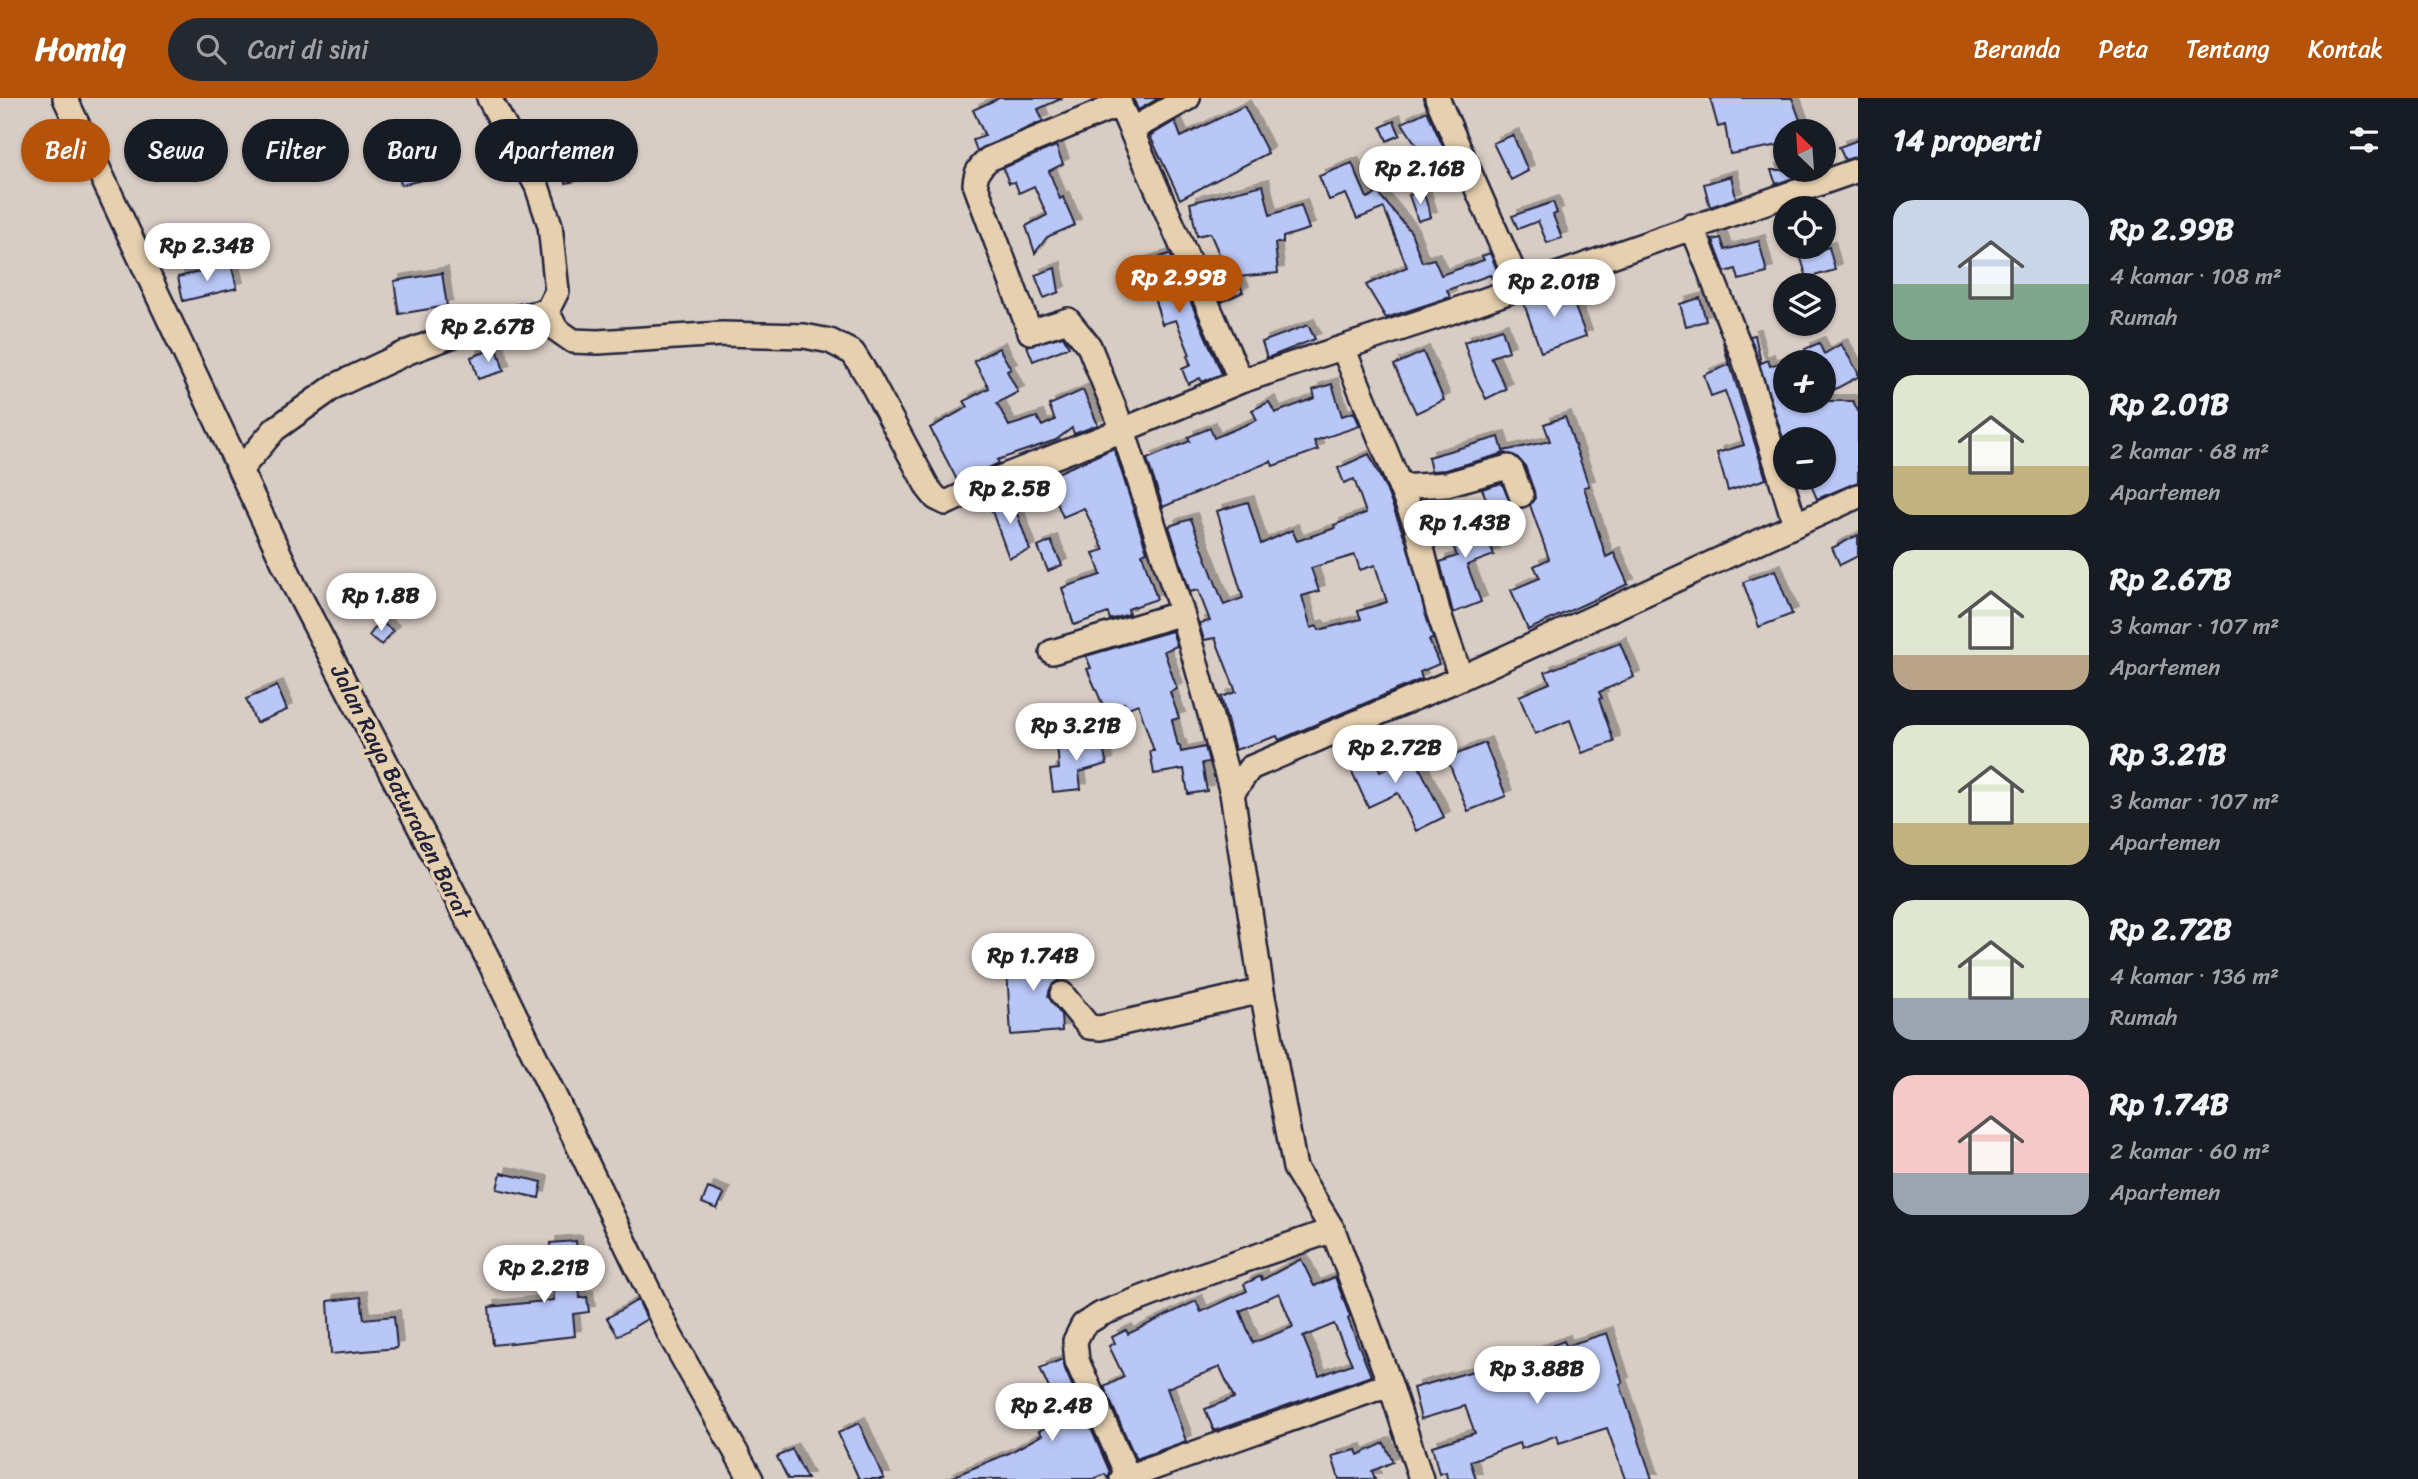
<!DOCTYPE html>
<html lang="id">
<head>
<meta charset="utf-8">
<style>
	body { margin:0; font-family:Sriracha,sans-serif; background:#242831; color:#f1f3f6; height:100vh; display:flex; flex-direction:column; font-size:26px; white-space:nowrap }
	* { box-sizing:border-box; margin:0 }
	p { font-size:23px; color:#9ea1a6 }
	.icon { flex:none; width:38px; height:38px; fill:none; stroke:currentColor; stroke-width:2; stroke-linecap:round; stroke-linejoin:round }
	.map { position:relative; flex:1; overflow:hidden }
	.side { display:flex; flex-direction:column; background:#171b24; width:560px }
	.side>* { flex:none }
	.guide { position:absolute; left:21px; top:21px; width:665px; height:63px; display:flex; gap:14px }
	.needle { width:46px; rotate:335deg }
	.buttons { position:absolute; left:1773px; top:21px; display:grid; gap:14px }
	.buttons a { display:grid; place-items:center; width:63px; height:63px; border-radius:50%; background:#171b24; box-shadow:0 2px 5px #0004; font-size:35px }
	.price { position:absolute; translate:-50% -60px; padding:0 16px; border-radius:24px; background:#fff; color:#222; font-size:23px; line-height:46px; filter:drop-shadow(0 2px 4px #0008) }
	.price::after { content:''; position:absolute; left:50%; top:42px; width:21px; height:16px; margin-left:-10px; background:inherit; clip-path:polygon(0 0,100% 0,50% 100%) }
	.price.on { background:#b45309; color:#fff }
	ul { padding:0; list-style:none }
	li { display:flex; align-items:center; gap:21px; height:175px; padding:0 35px }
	li span { display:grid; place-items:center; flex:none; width:196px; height:140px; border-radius:21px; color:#555 }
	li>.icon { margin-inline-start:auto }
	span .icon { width:84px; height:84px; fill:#fffc; stroke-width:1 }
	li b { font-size:30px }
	h2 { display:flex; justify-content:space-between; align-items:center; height:84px; padding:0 35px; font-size:30px }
	.chip { padding:0 24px; border-radius:32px; background:#171b24; box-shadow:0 2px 5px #0004; font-size:24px; line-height:63px }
	.chip.on { background:#b45309; color:#fff }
	header { display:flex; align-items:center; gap:42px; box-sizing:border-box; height:98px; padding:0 35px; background:#b45309; color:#fff }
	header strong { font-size:33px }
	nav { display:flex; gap:38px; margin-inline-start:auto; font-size:24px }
	.search { width:490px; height:63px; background:#242831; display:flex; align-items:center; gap:18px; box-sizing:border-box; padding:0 24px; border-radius:38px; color:#9ea1a6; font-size:26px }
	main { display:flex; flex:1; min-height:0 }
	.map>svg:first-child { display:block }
	.building { fill:#b9c7f7; stroke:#22223b; stroke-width:2; fill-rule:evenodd; filter:url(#shadow) }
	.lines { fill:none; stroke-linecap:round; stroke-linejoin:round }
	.minor-casing { stroke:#22223b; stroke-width:28 }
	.minor { stroke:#e6d0af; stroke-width:23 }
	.labels { text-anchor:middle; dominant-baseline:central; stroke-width:7; stroke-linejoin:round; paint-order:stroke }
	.street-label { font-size:23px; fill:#22223b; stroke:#e6d0af }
</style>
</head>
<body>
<header>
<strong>Homiq</strong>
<div class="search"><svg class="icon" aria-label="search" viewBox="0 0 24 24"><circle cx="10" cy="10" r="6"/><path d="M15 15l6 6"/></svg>Cari di sini</div>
<nav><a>Beranda</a><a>Peta</a><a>Tentang</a><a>Kontak</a></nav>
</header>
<main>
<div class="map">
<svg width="1858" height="1381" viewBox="0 0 1858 1381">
	<defs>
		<filter id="shadow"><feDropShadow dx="6" dy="-6" stdDeviation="0" flood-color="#0004"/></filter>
	</defs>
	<rect width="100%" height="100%" fill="#d8cdc5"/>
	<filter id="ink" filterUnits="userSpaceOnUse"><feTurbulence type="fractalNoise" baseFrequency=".0143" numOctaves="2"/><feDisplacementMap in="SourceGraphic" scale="14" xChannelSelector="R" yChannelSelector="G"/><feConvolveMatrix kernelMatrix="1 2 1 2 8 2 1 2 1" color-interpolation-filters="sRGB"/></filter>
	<g filter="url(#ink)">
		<path class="building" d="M999,0H1063L1038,11L1043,23L977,53L973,42L985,38L973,12Z
			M1133,0H1159L1138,12Z
			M1710,0H1792L1804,33H1785V46L1730,56L1725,27L1718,29Z
			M1244,8L1268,55L1180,101L1150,38L1175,23L1181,39Z
			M1427,13L1450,64L1432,71L1402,25Z
			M1394,23L1400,37L1387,43L1381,29Z
			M424,34L435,79L401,87L390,42Z
			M1513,37L1528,73L1511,82L1493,45Z
			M1858,42V58L1845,62L1839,49Z
			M1056,48L1063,66L1049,73L1060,101L1063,99L1075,127L1047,139L1035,155L1026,128L1047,117L1034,88L1019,95L1015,84L1009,85L1003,70Z
			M588,53L594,79L566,85L560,60Z
			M1352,65L1367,100L1378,95L1411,134L1422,164L1434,161L1441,177L1484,162L1482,158L1490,155L1501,181L1494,184L1490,177L1447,192L1450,199L1386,220L1366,187L1407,169L1384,110L1357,121L1346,96L1329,102L1319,78Z
			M1771,72H1816L1776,86Z
			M1731,78L1736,100L1710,109L1704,86Z
			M1263,87L1270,117L1301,107L1309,131L1283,139V145H1275L1278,175L1236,179L1243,194L1222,204L1205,165L1220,158L1210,135L1197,138L1190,105Z
			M1423,93L1431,119L1418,123L1409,97Z
			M1553,104L1557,115L1553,117L1562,140L1547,145L1538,123L1518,131L1512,118Z
			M1721,140L1725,152L1759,143L1767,175L1739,182L1736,171L1725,174L1713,142Z
			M1829,149L1835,172L1807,180L1800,157Z
			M1170,156L1222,276L1202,284L1200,280L1188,286L1182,271L1191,267L1187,258L1190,257L1176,222L1162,226L1153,196L1146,198L1136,166Z
			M231,166L237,190L183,203L178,179Z
			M1055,170L1059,194L1044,200L1035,177Z
			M442,175L447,208L399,216L394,183Z
			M1567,188L1586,238L1541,254L1523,203Z
			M1700,200L1706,223L1686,228L1680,206Z
			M1308,227L1315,241L1267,260L1262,244Z
			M1502,231L1509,253L1491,259L1506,291L1486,301L1475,278L1464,244Z
			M1755,237L1761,265L1768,262L1770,268L1785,263V303H1853L1858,313V384L1817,401L1808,380H1824V341H1785V346L1750,238Z
			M1063,238L1069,249L1033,263L1027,248Z
			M1723,244L1766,381L1728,393L1717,355L1744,347L1725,293L1711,298L1704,277L1729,267Z
			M1819,245L1824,256L1841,246L1858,274V279L1824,297V264H1810L1805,251Z
			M497,250L504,273L478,281L471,259Z
			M999,250L1011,271L1007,273L1018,294L997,305L1009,328L1037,319L1042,328L1055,322L1049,307L1083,292L1098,327L1074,336L1072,330L1056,342L997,362L999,365L958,384L930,330L968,309L964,303L989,290L974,263Z
			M1423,254L1444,302L1416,315L1394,267Z
			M1332,286L1342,318L1354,314L1360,328L1314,343L1318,352L1273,368L1271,363L1163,409L1147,361L1190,343L1188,339L1210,330L1214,340L1257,322L1252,312L1269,304L1275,315L1315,300L1313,292Z
			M1565,319L1589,388L1584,389L1606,459L1614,455L1628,486L1528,532L1511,492L1540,480L1534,468L1549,461L1530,407L1535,400L1534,393L1525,368L1517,359L1505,355L1445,372L1431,373L1428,359L1499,339L1503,353L1550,343L1544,326Z
			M1114,350L1147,454L1142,456L1157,501L1128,511L1129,516L1110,522L1108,515L1074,527L1062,490L1101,477L1093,455L1104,452L1084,410L1063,419L1046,380Z
			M1369,356L1386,391L1406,443L1433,541L1429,542L1439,566L1420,574L1422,581L1279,642L1277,638L1235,652L1221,599L1236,594L1215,540L1204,542L1199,525L1210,523L1198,492L1190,494L1169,428L1191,421L1224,507L1243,500L1217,413L1248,404L1261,446L1292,432L1297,443L1335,430L1334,427L1366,415L1354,381L1344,385L1338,370ZM1355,457L1360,472L1375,467L1387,504L1358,513L1361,521L1319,532L1317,528L1311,530L1302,498L1319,493L1311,470Z
			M1502,385L1511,407L1492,415L1482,391Z
			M1010,396L1030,452L1009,460L989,405Z
			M1477,413L1494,457L1467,467L1481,504L1453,515L1440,464L1457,458L1445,426Z
			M1858,437V458L1840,467L1832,450Z
			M1051,443L1062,467L1048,473L1038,449Z
			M1775,472L1792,516L1759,529L1743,484Z
			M380,523L393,533L382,547L369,538Z
			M1172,533L1177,548L1164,553L1177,591L1170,594L1179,620L1172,622L1178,648H1180L1181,654L1205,649L1209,664L1202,665L1207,693L1188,696L1184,671L1154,676L1150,653H1154L1138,606L1126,611L1124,605L1105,612L1087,571L1091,570L1086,558Z
			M1620,545L1634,579L1599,594L1602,600L1599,601L1614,644L1582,655L1570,622L1535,636L1519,598L1550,585L1545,574Z
			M277,588L287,612L256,625L246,601Z
			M1100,639L1107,666L1079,674L1081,691L1053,694L1050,672L1059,671L1057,644L1071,643V646Z
			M1368,644L1380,674L1414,658L1444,719L1416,733L1398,695L1368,709L1343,654Z
			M1485,645L1506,698L1468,713L1447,660Z
			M1057,853L1059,882L1053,886L1048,898L1061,917L1062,933L1011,937L1006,857Z
			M501,1075L542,1084L539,1100L497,1091Z
			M708,1090L724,1096L717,1111L702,1105Z
			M576,1143L580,1200L587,1199L589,1214L573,1216L575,1238L493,1247L489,1209L554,1202L550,1145Z
			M1301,1161L1314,1188L1335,1179L1350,1219L1348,1221L1371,1278L1214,1333L1205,1311L1234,1300L1220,1269L1167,1290L1186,1343L1136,1361L1104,1289L1124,1279L1109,1248L1115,1245L1112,1239L1126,1232L1128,1236L1196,1203L1201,1214L1247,1193L1244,1186L1261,1178L1262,1182ZM1279,1195L1293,1229L1253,1245L1240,1213ZM1334,1226L1352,1266L1319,1278L1303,1239Z
			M361,1199L364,1221L394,1218L397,1250L331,1256L328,1203Z
			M638,1202L647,1221L618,1238L607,1220Z
			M1607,1235L1623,1285L1620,1286L1652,1381H1625L1607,1330L1559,1345L1557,1337L1521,1351L1519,1345L1470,1363L1476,1381H1447L1446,1374L1439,1376L1432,1348L1475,1335L1465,1308L1421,1321L1413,1290L1516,1261L1564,1243L1566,1248Z
			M1063,1261L1064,1269L1110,1374L1108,1381L1105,1376L1094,1381H947L1009,1355L1042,1337L1039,1333L1062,1320L1040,1270Z
			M859,1325L884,1381H859L838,1335Z
			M1384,1345L1393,1364L1372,1373L1375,1381H1339L1332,1358L1356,1352L1358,1357Z
			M792,1351L807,1381H788L777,1359Z"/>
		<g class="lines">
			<defs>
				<path id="minor" d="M65,0L295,489L488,861L671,1239L751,1381
					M489,0L537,88L550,127L557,193L547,213
					M1117,0L1241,283
					M1437,0L1520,189
					M1131,32L1188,0
					M1692,128L1744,260L1795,426
					M547,213L556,231L573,243L598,244L722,236L804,238L830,243L853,255L870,282L928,390L936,400L946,405L1002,379L1123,332L1089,248L1068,222L1030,234L975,86C976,73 980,69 989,61L1120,6
					M1343,250L1416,427L1438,513L1461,580
					M240,372L275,331L335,288L408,254L481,227L547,213
					M1400,389L1447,386L1508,369L1512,373L1521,397
					M1052,554L1182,515
					M1232,695L1182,515L1123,332L1241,283L1439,218L1858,72
					M1062,896L1089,929L1100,930L1262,893
					M1122,1381L1390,1286
					M1129,1381L1077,1263L1075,1243L1083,1227L1101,1216L1196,1179L1333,1132
					M1421,1381L1390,1286L1333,1132L1295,1070L1262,893L1232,695L1250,670L1461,580L1858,398"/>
			</defs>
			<use href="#minor" class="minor-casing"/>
			<use href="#minor" class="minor"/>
		</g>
	</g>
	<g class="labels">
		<g class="street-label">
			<text transform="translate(401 694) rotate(63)">Jalan Raya Baturaden Barat</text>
		</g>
	</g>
</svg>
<div class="buttons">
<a><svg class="needle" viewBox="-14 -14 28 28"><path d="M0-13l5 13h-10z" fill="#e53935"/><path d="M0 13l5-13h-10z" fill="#9ea1a6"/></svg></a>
<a><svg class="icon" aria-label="locate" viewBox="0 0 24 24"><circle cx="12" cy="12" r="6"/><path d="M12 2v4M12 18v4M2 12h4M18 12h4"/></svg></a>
<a><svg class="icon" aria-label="layers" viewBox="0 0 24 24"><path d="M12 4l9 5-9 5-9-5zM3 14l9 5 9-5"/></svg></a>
<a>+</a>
<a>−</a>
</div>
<b class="price" style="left:1420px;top:108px">Rp 2.16B</b>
<b class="price" style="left:207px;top:185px">Rp 2.34B</b>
<b class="price on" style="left:1179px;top:217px">Rp 2.99B</b>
<b class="price" style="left:1554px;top:221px">Rp 2.01B</b>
<b class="price" style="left:488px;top:266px">Rp 2.67B</b>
<b class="price" style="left:1010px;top:428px">Rp 2.5B</b>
<b class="price" style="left:1465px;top:462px">Rp 1.43B</b>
<b class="price" style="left:381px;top:535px">Rp 1.8B</b>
<b class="price" style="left:1076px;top:665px">Rp 3.21B</b>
<b class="price" style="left:1395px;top:687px">Rp 2.72B</b>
<b class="price" style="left:1033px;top:895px">Rp 1.74B</b>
<b class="price" style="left:544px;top:1207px">Rp 2.21B</b>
<b class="price" style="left:1537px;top:1308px">Rp 3.88B</b>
<b class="price" style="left:1052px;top:1345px">Rp 2.4B</b>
<div class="guide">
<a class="chip on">Beli</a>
<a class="chip">Sewa</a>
<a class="chip">Filter</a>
<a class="chip">Baru</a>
<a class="chip">Apartemen</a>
</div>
</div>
<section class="side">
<h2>14 properti<svg class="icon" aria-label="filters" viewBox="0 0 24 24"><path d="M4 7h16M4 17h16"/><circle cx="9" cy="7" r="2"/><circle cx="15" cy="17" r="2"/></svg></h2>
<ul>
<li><span style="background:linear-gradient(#c9d6e8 60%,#7fa58c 0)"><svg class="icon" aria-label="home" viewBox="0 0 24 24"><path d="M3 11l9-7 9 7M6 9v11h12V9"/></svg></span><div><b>Rp 2.99B</b><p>4 kamar · 108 m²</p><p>Rumah</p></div></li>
<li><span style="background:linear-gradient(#dfe7d0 65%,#c2b280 0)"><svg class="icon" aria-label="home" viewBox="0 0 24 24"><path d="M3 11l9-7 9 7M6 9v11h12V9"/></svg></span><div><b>Rp 2.01B</b><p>2 kamar · 68 m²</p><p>Apartemen</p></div></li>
<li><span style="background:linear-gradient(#dfe7d0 75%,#b9a48a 0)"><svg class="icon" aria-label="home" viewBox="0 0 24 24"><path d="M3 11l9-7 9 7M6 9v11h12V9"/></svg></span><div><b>Rp 2.67B</b><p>3 kamar · 107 m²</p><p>Apartemen</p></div></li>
<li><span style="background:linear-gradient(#dfe7d0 70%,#c2b280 0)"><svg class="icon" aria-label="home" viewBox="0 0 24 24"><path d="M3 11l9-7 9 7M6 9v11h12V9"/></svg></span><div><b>Rp 3.21B</b><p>3 kamar · 107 m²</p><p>Apartemen</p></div></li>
<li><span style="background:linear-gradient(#dfe7d0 70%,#9aa5b1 0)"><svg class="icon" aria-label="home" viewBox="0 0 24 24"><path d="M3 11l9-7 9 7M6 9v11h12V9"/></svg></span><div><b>Rp 2.72B</b><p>4 kamar · 136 m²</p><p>Rumah</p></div></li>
<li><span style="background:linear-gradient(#f6c9c9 70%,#9aa5b1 0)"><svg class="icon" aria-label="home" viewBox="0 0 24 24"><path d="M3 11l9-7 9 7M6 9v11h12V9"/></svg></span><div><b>Rp 1.74B</b><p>2 kamar · 60 m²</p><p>Apartemen</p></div></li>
</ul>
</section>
</main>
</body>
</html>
